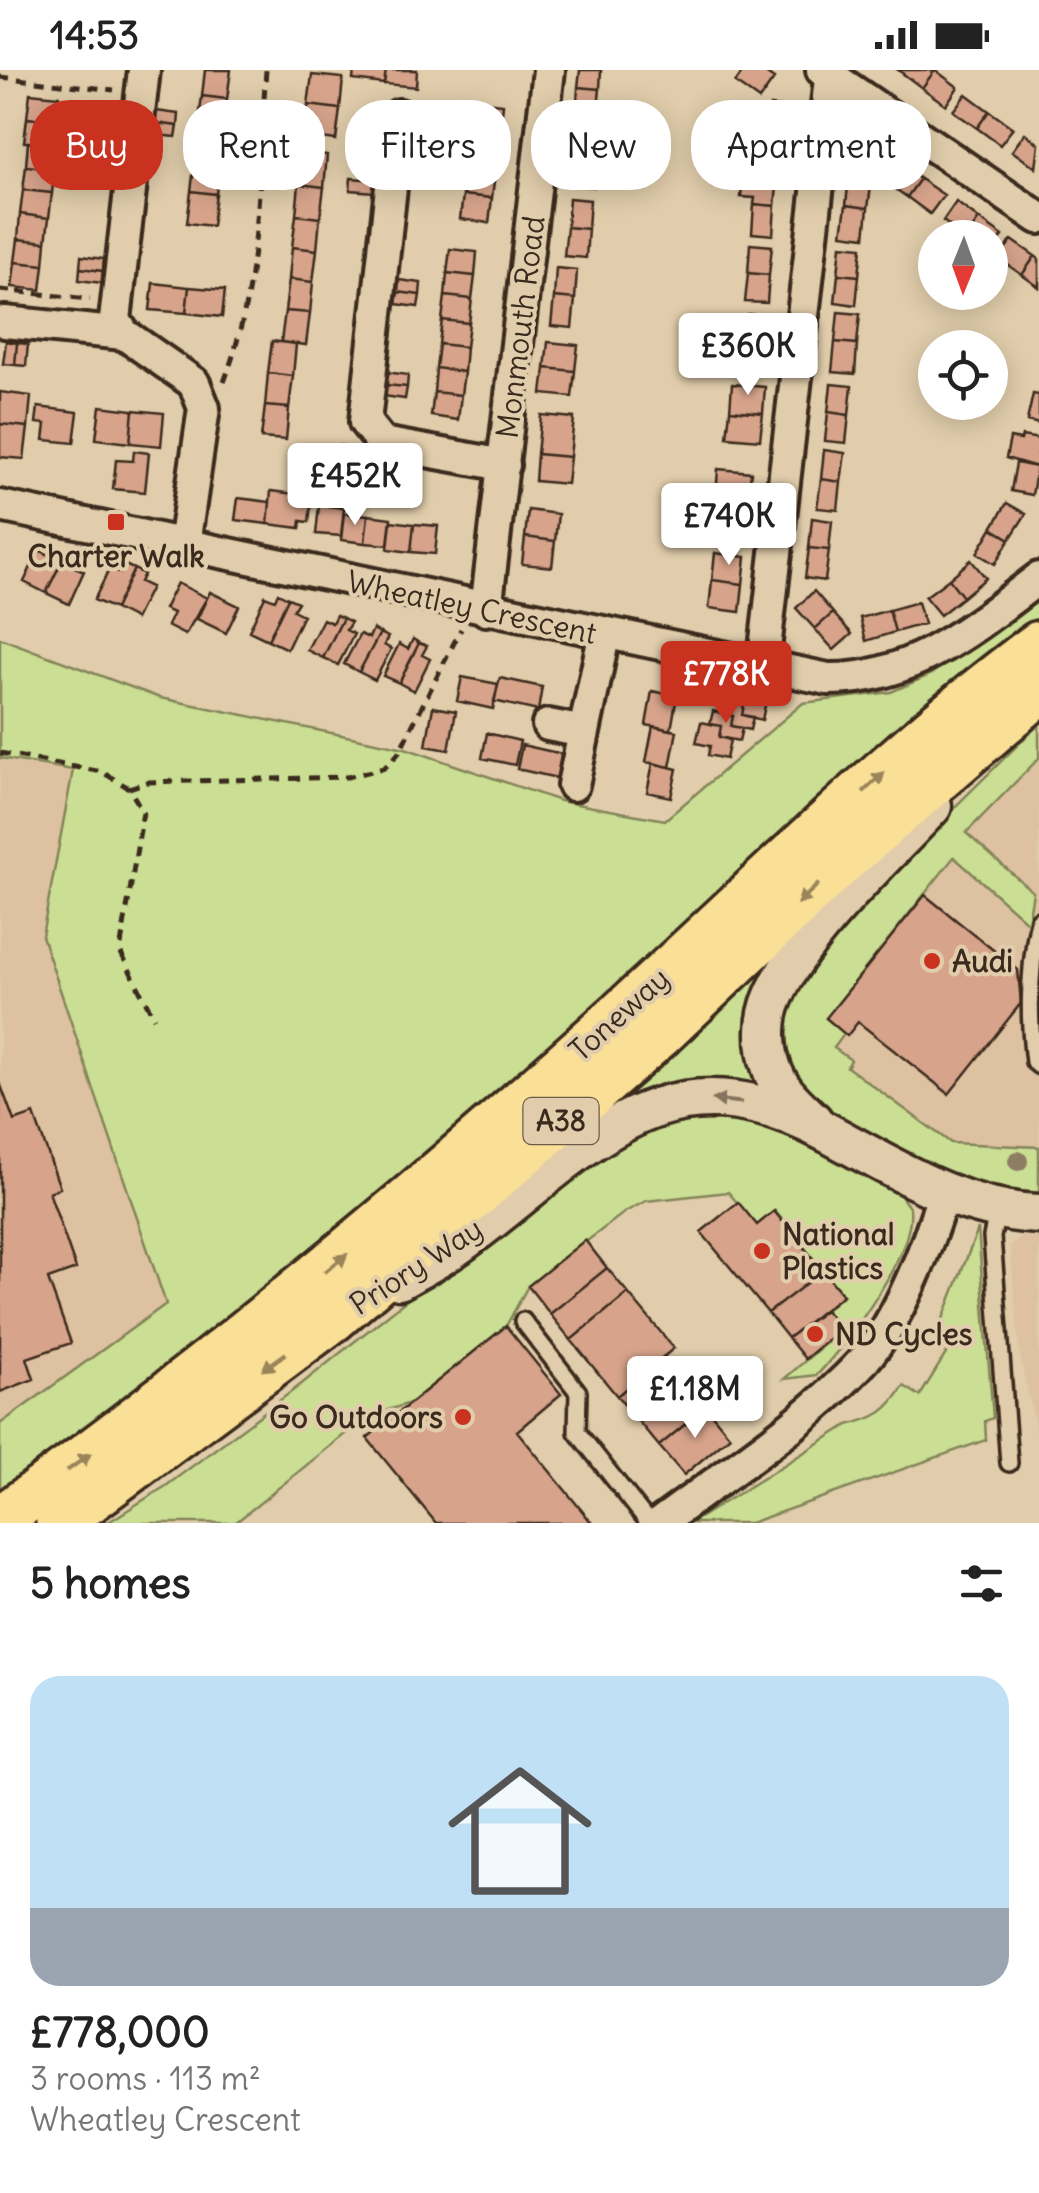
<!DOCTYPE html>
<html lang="en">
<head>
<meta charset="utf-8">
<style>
	body { margin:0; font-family:Delius,sans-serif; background:#f2f2f2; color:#222; height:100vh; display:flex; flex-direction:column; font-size:38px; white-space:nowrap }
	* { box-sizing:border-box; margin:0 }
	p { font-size:32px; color:#767676 }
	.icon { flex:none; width:55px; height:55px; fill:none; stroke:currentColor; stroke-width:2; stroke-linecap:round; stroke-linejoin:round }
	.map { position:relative; height:1453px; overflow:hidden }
	.panel { display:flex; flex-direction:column; background:#fff; flex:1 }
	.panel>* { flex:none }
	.banner { position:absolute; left:30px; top:30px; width:980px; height:90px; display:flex; gap:20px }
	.needle { width:65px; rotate:181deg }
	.buttons { position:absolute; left:918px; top:150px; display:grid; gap:20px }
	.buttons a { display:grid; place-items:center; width:90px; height:90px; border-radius:50%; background:#fff; box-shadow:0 5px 25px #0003; font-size:50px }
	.price { position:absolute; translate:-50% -85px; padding:0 22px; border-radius:10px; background:#fff; color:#222; font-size:32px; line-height:65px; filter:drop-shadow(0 2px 5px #0008) }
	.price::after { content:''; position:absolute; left:50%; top:60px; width:30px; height:22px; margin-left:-15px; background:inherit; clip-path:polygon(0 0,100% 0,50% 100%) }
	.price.on { background:#c8321e; color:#fff }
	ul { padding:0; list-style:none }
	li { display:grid; align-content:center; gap:20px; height:530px; padding:0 30px }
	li+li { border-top:2px solid #e0e0e0 }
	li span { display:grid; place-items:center; height:310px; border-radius:30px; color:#555 }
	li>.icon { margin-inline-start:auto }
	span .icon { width:180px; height:180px; fill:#fffc; stroke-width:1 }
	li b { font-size:42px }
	h2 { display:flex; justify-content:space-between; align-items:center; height:120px; padding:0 30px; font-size:42px }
	.pill { padding:0 35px; border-radius:40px; background:#fff; box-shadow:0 5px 25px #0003; font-size:35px; line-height:90px }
	.pill.on { background:#c8321e; color:#fff }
	.status { display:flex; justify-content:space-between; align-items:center; height:70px; padding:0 50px; background:#fff; direction:ltr }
	.status svg { height:28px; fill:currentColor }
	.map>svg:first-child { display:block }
	.built { fill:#dec1a1 }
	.green { fill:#cbdf94; stroke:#838459; stroke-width:2.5 }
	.building { fill:#d7a48b; stroke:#3b2a1e; stroke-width:2.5 }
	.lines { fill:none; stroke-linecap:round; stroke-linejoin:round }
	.service-casing { stroke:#3b2a1e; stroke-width:22 }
	.minor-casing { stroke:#3b2a1e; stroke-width:38 }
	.tertiary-casing { stroke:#3b2a1e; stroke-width:45 }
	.primary-casing { stroke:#3b2a1e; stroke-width:52 }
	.path { stroke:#3b2a1e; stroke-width:5; stroke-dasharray:10 8; stroke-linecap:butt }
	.service { stroke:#e1cdab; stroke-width:15 }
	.minor { stroke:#e1cdab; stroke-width:30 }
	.tertiary { stroke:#e1cdab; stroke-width:38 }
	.primary { stroke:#fadf96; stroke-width:45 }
	.tree { fill:#8d7d64 }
	.oneway { fill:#9a845a }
	.oneway2 { fill:#86735d }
	.poi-dot { fill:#c8321e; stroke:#e1cdab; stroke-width:4 }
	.labels { text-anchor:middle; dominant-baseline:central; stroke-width:8; stroke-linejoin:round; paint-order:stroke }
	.shield { fill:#e1cdab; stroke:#6d5b48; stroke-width:2.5 }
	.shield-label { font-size:28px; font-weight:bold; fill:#3b2a1e }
	.street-label { font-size:30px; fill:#3b2a1e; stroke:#e1cdab }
	.poi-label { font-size:30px; font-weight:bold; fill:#3b2a1e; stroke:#e1cdab; text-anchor:start }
</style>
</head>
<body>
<div class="status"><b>14:53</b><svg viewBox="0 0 49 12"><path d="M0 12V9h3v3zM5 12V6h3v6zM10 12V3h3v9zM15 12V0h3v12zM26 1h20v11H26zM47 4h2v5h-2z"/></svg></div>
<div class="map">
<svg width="1039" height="1453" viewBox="0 0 1039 1453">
	<rect width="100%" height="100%" fill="#e1cdab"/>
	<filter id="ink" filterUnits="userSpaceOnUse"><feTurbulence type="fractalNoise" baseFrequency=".01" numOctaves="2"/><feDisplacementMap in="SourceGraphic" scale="20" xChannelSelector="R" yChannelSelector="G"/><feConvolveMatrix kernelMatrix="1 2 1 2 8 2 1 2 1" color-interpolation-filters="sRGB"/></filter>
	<g filter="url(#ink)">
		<path class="built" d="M1039,681V1101L940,1088L798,966L993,717Z
			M0,688L73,699L43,866L167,1234L0,1354Z
			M1039,1166V1373L1020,1286L1010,1176L1020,1167Z"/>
		<path class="green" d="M1039,525V550L338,1171L0,1425V1354L166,1234L42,866L73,700L0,688V568L160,628L405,678L560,731L665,750L803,633L891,622L930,605Z
			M1039,654V688L966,763L1033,822L1028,853L954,787L826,948L845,963L834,978L851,990L847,997L951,1073L1039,1077V1127L1016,1126L945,1106L842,1055L792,1012L777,952L793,911L902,789Z
			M799,857L769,1019L592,1051Z
			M695,1041L780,1057L896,1119L910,1139C915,1184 847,1273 817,1305L784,1309L841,1260L825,1240L843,1225L775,1141L757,1155L728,1122L646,1131L625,1142L528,1216L506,1256L410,1333L366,1347L235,1453H107L166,1416L299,1316L584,1088Z
			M978,1159L993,1348L985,1351L986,1370L750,1453H691L848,1355C877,1348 888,1341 904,1316L920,1326L955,1269L939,1259Z"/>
		<path class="building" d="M205,0H231L227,29L202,26Z
			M354,0H386L384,14L353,10Z
			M386,0H417L416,17L384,14Z
			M580,0H601L600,19L578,17Z
			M744,0H761L774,9L759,30L735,13Z
			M898,0H935L922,18Z
			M935,0L958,17L946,35L922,18Z
			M312,5L343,8L340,39L308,35Z
			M578,17L600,19L597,48L576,46Z
			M30,23L59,26L56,51L27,48Z
			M966,24L989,41L977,58L953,41Z
			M202,26L227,29L224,61L198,58Z
			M474,31L503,34L501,54L472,51Z
			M308,35L340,39L336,70L305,66Z
			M770,36L792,38L789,67L768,65Z
			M156,41L179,44L178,56L155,53Z
			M989,41L1013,58L1000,75L977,58Z
			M27,48L56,51L53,75L24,72Z
			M472,51L501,54L498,79L468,76Z
			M155,53L178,56L176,67L154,65Z
			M198,58L224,61L220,93L195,90Z
			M578,58L599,60L597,88L575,87Z
			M1025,63L1039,74L1036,98L1012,81Z
			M768,65L789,67L787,95L765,94Z
			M28,72L57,76L55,99L26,96Z
			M468,76L498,79L495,103L466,100Z
			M414,81L436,84L434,96L412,93Z
			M303,82L327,85L324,117L299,114Z
			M575,87L597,88L594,117L573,115Z
			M195,90L220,93L216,124L191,121Z
			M91,91L114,93L113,105L90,103Z
			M897,92L920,109L907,127L884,111Z
			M412,93L434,96L433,108L411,105Z
			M26,96L55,99L52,123L23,120Z
			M466,100L495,103L492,128L463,125Z
			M90,103L113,105L112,117L88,115Z
			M743,104L778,107L775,136L754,134L755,128L741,127Z
			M849,106L872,109L868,138L846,135Z
			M351,108L375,110L374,122L350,120Z
			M920,109L944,125L930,144L907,127Z
			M299,114L324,117L320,148L296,145Z
			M23,120L52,123L49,148L20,144Z
			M191,121L216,124L212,156L187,153Z
			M463,125L492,128L489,153L460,149Z
			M569,128L590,130L588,159L567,157Z
			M956,132L979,149L966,168L943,151Z
			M754,134L775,136L773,165L752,163Z
			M846,135L868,138L865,167L842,164Z
			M20,144L49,148L46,172L18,169Z
			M296,145L320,148L317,180L292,177Z
			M979,149L1003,166L990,184V168H966Z
			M567,157L588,159L586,188L564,186Z
			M18,169L46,172L44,195L15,192Z
			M1012,170L1035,186L1022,205L998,188Z
			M750,174L772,176L769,205L748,203Z
			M841,175L862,177L859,206L838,204Z
			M292,177L317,180L313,212L289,209Z
			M450,179L477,182L475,206L447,203Z
			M81,186L104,189L103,201L80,198Z
			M1035,186L1039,189V217L1022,205Z
			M15,192L44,195L41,220L12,217Z
			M80,198L103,201L102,213L79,210Z
			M556,198L577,200L575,229L554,227Z
			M447,203L475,206L472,229L445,226Z
			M748,203L769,205L767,233L745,232Z
			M838,204L859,206L856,235L835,232Z
			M289,209L313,212L310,243L285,241Z
			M399,210L421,213L420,225L398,222Z
			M153,213L189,217L186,243L150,240Z
			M189,217L225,220L222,247L186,243Z
			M398,222L420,225L418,237L396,234Z
			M445,226L472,229L469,253L442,250Z
			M554,227L575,229L572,258L551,256Z
			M285,241L310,243L306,275L281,272Z
			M838,242L860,244L857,274L835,272Z
			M749,244L770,246L768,275L747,273Z
			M442,250L469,253L466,277L439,274Z
			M6,271L17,273L15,295L3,294Z
			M272,271L296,274L293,306L268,303Z
			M548,272L578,275L575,301L545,298Z
			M835,272L857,274L855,304L832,302Z
			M17,273L28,274L26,296L15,295Z
			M747,273L768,275L766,304L744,302Z
			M439,274L466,277L464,302L436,298Z
			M436,298L464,302L461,325L434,322Z
			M545,298L575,301L572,327L542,324Z
			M386,302L408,305L407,317L385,315Z
			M268,303L293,306L289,338L265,336Z
			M732,314L765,317L763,343L730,340Z
			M831,314L852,316L849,345L828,342Z
			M385,315L407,317L405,329L383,326Z
			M0,322L31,326L28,357L0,354Z
			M434,322L461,325L458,350L431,346Z
			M1033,324L1039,325V354L1027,351Z
			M100,336L133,340L130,373L96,369Z
			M265,336L289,338L286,370L261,368Z
			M38,337L78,342L74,373L44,370L46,354L36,353Z
			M133,340L164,343L161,376L130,373Z
			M730,340L763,343L760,370L727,367Z
			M828,342L849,345L846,373L825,371Z
			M541,345L574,348L570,387L537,384Z
			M0,354L28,357L24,389L0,387Z
			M1022,366L1039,369L1037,397L1006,388L1010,368L1021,370Z
			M317,374L344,376L343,387L316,385Z
			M824,380L845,383L841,412L821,409Z
			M134,381L149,383L145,422L113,419L116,390L133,391Z
			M537,384L570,387L567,414L535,411Z
			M1016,393L1037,397L1032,425L1011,421Z
			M718,399L751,402L748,429L716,426Z
			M821,409L841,412L838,440L817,438Z
			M271,421L312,426L309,452L301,451L300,458L268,454Z
			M716,426L748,429L746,455L713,452Z
			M238,428L270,432L268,454L235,450Z
			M1007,433L1026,444L1010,469L992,458Z
			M319,435L344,438L341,466L316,464Z
			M528,440L558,444L555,471L525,467Z
			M344,443L368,445L365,473L341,470Z
			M368,445L391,448L388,475L365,473Z
			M812,448L832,451L829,480L809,478Z
			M391,451L414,454L411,482L388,479Z
			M414,454L438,456L435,484L411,482Z
			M992,458L1010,469L995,494L977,483Z
			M525,467L555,471L552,497L522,494Z
			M809,478L829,480L825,511L805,508Z
			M39,480L62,491L46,523L24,512Z
			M715,483L746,487L743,514L712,510Z
			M971,490L986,508L963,527L949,509Z
			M62,491L84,501L69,534L46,523Z
			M125,495L134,499L115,539L94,530L110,498L121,503Z
			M134,499L144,504L140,512L151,517L135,549L115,539Z
			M949,509L963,527L940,545L925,527Z
			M712,510L743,514L740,542L709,538Z
			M177,513L207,528L185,565L167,556L173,543L164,539Z
			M814,521L833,543L815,559L796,538Z
			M210,522L239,536L226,563L197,549Z
			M278,523L288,528L268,570L249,561L265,526L275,530Z
			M288,528L298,532L293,540L303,545L287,579L268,570Z
			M918,532L924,554L895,562L889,540Z
			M889,540L895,562L866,571L860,548Z
			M833,543L852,564L834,580L815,559Z
			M336,545L343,548L323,588L307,580L323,549L332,553Z
			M343,548L351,552L346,560L354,564L338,595L323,588Z
			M373,559L380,563L359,602L344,594L360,564L369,568Z
			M380,563L388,567L384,575L391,579L375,610L359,602Z
			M413,569L419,573L399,613L383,606L399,574L408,579Z
			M419,573L427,576L422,585L430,589L414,621L399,613Z
			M462,607L498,614L493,639L457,631Z
			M500,608L542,617L538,641L494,631Z
			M736,619L767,626L762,650L742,645L744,635L733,633Z
			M652,621L677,626L671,660L646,655Z
			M724,631L744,635L742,645L753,647L750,660L731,656L733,646L722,643Z
			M433,637L456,641L449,680L426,676Z
			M713,641L733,646L731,656L742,658L739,671L719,667L721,656L710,654Z
			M701,652L721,656L719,667L730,670L726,689L708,685L710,676L696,673Z
			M653,656L677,661L670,697L646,692Z
			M487,663L520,671L515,695L482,688Z
			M522,675L562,684L557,708L517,699Z
			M653,693L677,699L671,727L647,722Z
			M925,825L1018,900L1021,933L949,1024L858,952L847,966L826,948Z
			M0,1013L14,1051L34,1044L60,1118L49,1122L76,1199L48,1209L71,1273L27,1288L34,1309L0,1322Z
			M738,1132L757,1155L774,1141L823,1201L768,1243L701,1162Z
			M585,1170L607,1198L550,1244L528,1216Z
			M607,1198L628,1223L571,1270L550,1244Z
			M823,1201L843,1225L788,1268L768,1243Z
			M628,1223L674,1278L617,1326L571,1270Z
			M825,1240L841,1259L805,1289L788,1268Z
			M506,1256L561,1324L517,1361L592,1453H436L367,1368Z
			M664,1286L685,1312L638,1351L617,1326Z
			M685,1312L706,1337L659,1376L638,1351Z
			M706,1337L730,1366L684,1405L659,1376Z"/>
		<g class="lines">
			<defs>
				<path id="service" d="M1039,850C1029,897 1028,944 1034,992L1039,996
					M997,1141L992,1167L1009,1393
					M523,1251L578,1322L577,1362L649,1453"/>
				<path id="minor" d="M822,0L1039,148
					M399,45L365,352L382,373L504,395
					M365,75L395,78
					M5,252L124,264L194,313L204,338L184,475
					M124,264L115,250L144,0
					M0,436L828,609C913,610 974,557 1039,508
					M486,540L549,0
					M763,597L831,0
					M548,655L584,662
					M573,715L604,566
					M660,1453C728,1402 806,1353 864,1290C898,1252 929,1173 943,1124"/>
				<path id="tertiary" d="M813,1051C796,1035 778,1020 771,996C764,975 764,948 773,928C800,864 884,788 932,736
					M399,1210C419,1198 440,1188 458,1175C584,1085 657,971 828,1063C896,1099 960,1141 1039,1144"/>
				<path id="primary" d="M0,1449C217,1293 421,1123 620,944C758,820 890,684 1039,574
					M59,1453L333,1249L661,964L844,790L1039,622"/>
			</defs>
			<use href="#service" class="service-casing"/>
			<use href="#minor" class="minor-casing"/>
			<use href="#tertiary" class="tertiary-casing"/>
			<use href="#primary" class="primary-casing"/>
			<path class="path" d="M0,7L114,20
				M0,220L90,229
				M224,312C262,212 258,106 266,0
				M0,683L102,702L129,718L143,742L120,881L154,948
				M129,718L148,712L347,707L384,698L398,684L461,559"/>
			<use href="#service" class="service"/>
			<use href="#minor" class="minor"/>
			<use href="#tertiary" class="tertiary"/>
			<use href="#primary" class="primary"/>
		</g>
		<circle class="tree" cx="1018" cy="1091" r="10"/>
		<defs><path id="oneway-solid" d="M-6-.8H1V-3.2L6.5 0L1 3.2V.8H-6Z" transform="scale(2.5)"/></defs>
		<g class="oneway">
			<use href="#oneway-solid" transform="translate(874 712) rotate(-43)"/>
			<use href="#oneway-solid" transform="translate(808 824) rotate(136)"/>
			<use href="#oneway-solid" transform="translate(336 1193) rotate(-39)"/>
			<use href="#oneway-solid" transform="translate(274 1292) rotate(144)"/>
			<use href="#oneway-solid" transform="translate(79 1392) rotate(-36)"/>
		</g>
		<use class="oneway2" href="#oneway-solid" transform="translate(727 1031) rotate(-174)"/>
	</g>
	<g class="poi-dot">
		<rect x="106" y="442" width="20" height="20" rx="5"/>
		<circle cx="932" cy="891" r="10"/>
		<circle cx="762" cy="1181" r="10"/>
		<circle cx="815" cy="1264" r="10"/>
		<circle cx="463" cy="1347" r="10"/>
	</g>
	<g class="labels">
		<rect class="shield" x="523.5" y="1028" width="75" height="46" rx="8"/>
		<g class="shield-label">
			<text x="561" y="1051">A38</text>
		</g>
		<g class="street-label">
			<text transform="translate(520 257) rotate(-83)">Monmouth Road</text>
			<text transform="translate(472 537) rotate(12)">Wheatley Crescent</text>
			<text transform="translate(619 944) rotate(-42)">Toneway</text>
			<text transform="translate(416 1196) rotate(-33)">Priory Way</text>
		</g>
		<g class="poi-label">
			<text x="116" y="486" text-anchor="middle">Charter Walk</text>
			<text x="952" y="891">Audi</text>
			<text x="782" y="1164">National<tspan x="782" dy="34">Plastics</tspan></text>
			<text x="835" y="1264">ND Cycles</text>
			<text x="443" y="1347" text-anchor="end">Go Outdoors</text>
		</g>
	</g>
</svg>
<div class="buttons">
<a><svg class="needle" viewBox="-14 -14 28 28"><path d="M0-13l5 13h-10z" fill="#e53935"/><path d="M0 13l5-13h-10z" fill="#767676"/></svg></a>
<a><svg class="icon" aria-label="locate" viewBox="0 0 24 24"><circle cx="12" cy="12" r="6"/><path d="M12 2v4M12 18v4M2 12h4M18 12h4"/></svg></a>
</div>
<b class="price" style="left:748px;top:328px">£360K</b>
<b class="price" style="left:355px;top:458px">£452K</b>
<b class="price" style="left:729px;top:498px">£740K</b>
<b class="price on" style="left:726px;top:656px">£778K</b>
<b class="price" style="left:695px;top:1371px">£1.18M</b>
<div class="banner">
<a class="pill on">Buy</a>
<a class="pill">Rent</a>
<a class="pill">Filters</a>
<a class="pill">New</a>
<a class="pill">Apartment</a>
</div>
</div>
<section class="panel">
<h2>5 homes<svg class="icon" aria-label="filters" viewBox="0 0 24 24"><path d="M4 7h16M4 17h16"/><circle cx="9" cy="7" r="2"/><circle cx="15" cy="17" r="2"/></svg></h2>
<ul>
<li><span style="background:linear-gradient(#bfe0f5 75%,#9aa5b1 0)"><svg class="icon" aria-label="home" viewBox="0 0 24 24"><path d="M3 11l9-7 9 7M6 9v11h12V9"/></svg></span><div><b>£778,000</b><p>3 rooms · 113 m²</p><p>Wheatley Crescent</p></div></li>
</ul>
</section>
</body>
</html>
